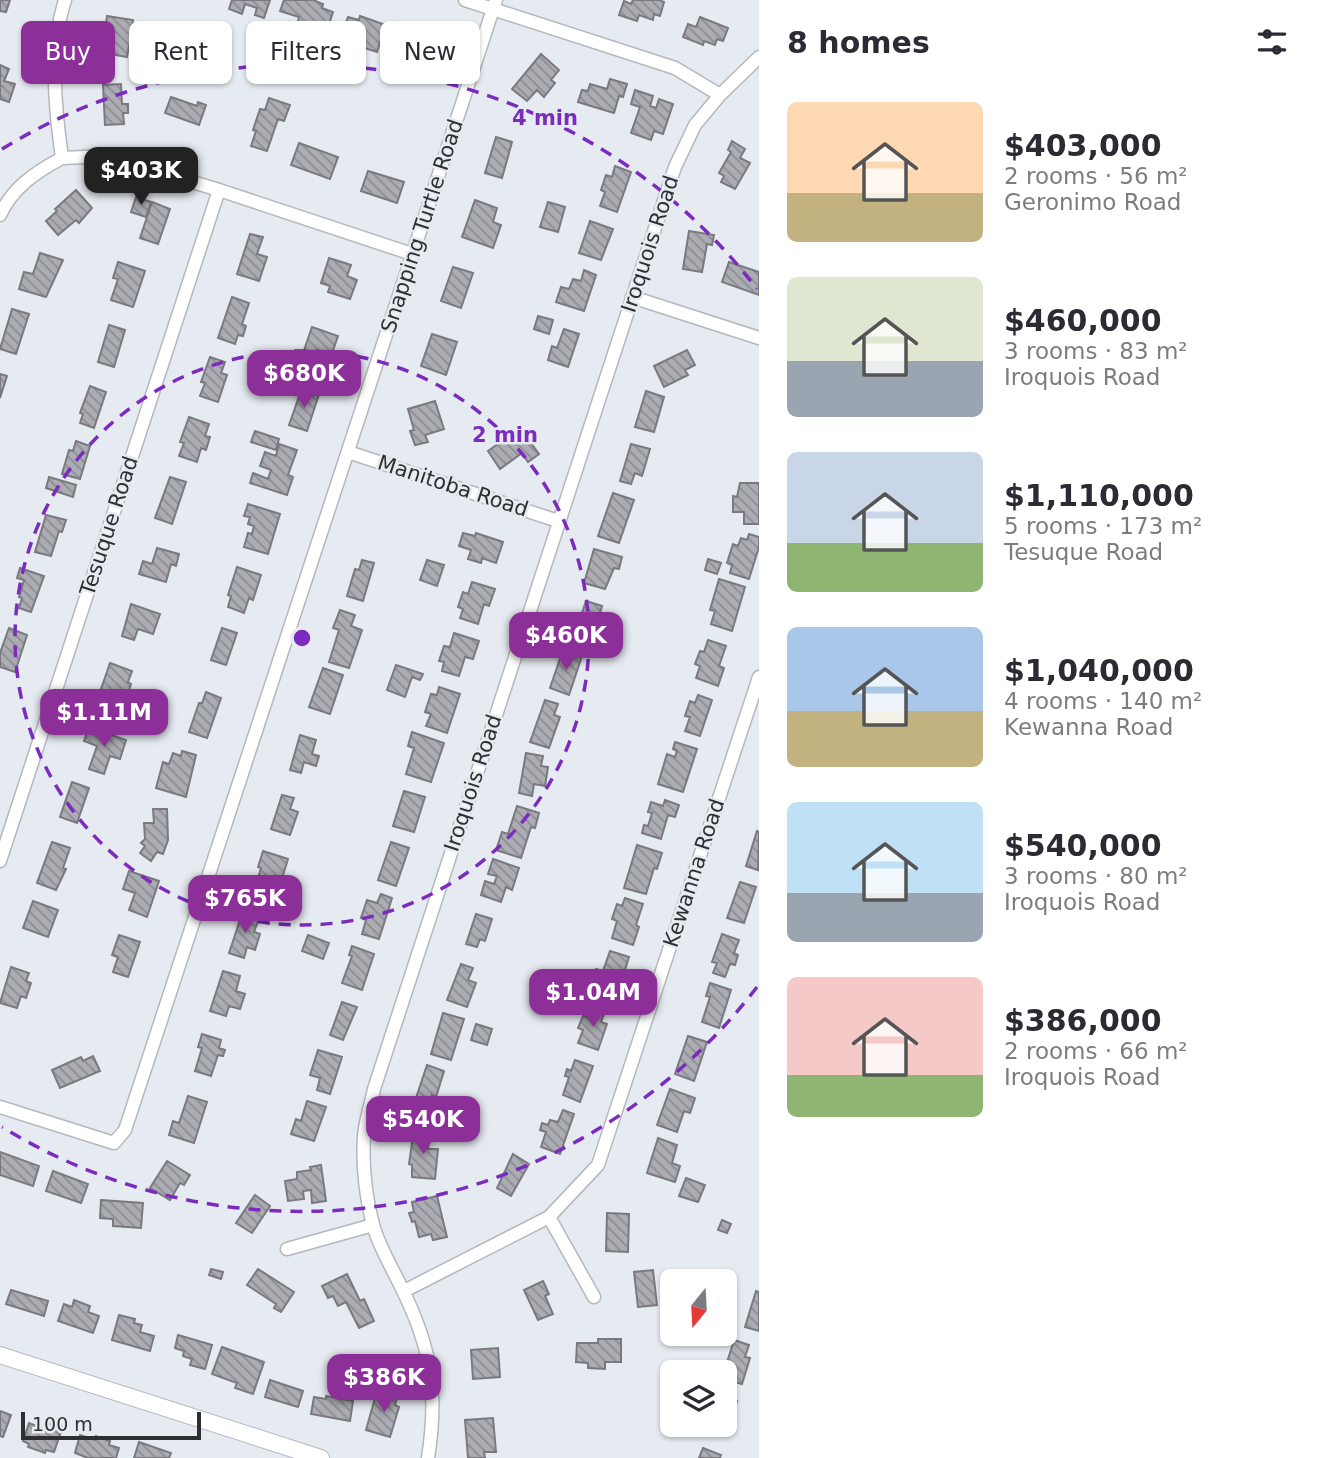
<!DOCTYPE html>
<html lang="en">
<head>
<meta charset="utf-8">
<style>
	body { margin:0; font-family:"DejaVu Sans",sans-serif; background:#f7f7f7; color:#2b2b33; height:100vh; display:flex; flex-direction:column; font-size:26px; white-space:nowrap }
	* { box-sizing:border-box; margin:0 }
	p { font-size:23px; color:#7c7c81 }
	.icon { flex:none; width:38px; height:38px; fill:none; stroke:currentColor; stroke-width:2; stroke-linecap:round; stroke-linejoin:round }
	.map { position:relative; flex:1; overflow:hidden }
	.side { display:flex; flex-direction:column; background:#fff; width:560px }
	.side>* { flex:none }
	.guide { position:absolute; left:21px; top:21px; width:632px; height:63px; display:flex; gap:14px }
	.needle { width:46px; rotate:198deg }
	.tools { position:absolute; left:660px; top:1269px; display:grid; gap:14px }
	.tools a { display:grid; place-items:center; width:77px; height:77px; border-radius:10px; background:#fff; box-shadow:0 2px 5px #0004; font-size:35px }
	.scale { position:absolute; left:21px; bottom:18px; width:180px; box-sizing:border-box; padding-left:7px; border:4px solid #2e2f31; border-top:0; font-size:19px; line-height:24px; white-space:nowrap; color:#2e2f31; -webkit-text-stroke:5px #e6ebf1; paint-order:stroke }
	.price { position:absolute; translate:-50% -60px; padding:0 16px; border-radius:14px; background:#8c2f99; color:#fff; font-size:23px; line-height:46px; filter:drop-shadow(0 2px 4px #0008) }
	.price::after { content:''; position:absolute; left:50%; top:42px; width:21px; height:16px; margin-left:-10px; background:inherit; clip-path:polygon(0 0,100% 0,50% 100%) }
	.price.on { background:#222; color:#fff }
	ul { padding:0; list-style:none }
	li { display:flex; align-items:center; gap:21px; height:175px; padding:0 28px }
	li span { display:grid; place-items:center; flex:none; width:196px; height:140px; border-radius:10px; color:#555 }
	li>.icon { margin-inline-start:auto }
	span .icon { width:84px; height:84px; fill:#fffc; stroke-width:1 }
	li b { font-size:30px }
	h2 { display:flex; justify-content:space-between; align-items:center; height:84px; padding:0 28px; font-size:30px }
	.tag { padding:0 24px; border-radius:10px; background:#fff; box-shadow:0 2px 5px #0004; font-size:24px; line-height:63px }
	.tag.on { background:#8c2f99; color:#fff }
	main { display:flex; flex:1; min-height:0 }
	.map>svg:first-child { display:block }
	.building { fill:url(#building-back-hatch); stroke:#79797f; stroke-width:2 }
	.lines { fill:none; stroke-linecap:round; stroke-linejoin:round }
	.minor-casing { stroke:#b4b8be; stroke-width:15 }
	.tertiary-casing { stroke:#b4b8be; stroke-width:18 }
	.minor { stroke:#fff; stroke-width:12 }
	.tertiary { stroke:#fff; stroke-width:16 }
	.ring { fill:none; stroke:#7b2cbf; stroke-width:3.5; stroke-dasharray:12 9 }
	.labels { text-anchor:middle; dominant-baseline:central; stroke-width:5; stroke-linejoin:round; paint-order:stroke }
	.street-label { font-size:21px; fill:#2e2f31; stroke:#e6ebf1 }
	.centre { fill:#7b2cbf; stroke:#e6ebf1; stroke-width:3.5 }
	.ring-label { font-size:21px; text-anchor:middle; font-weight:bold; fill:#7b2cbf; stroke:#e6ebf1; stroke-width:5; stroke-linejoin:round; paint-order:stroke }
</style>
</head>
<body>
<main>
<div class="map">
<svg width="759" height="1458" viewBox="0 0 759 1458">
	<defs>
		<pattern id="building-back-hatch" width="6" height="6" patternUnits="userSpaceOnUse" patternTransform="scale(1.75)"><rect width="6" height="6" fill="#acacb3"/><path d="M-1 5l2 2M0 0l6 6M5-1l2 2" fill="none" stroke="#8c8c92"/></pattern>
	</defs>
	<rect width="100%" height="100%" fill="#e6ebf1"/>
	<path class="building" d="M0,0H10L6,12L0,11Z
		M232,0H270L264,18L255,15L257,8L245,4L242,14L229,9Z
		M284,0H313L323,4L322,8L333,12L327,30L312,24L310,29L297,25L299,17L280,11Z
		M633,0H659L664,2L660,16L654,14L653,20L639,15L637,21L619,15L624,1L631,4Z
		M107,16L133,20L131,32L137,33L135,47L129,46L127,57L110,54L112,42L109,41L110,32L105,31Z
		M360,16L386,25L377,52L352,44L353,38L342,34L348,17L359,20Z
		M700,17L728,28L723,41L717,39L715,45L704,41L703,45L683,37L688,24L696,27Z
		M423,29L444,66L425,76L405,38Z
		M541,54L559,70L551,80L555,83L544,97L537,90L527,101L512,89Z
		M0,65L9,69L4,81L15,84L9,102L0,99Z
		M610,79L627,84L623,97L619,96L614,113L578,102L582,90L588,91L590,84L607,89Z
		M121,84L122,104H128V113H123L124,124L105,125L103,85Z
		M635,90L653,96L650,106L656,108L659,99L673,104L663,134L654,131L651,140L631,133L640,107L631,104Z
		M171,97L197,106L198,102L206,105L199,125L165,113Z
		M269,98L290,105L284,121L278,119L267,151L251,146L256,131L253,130L260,109L265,110Z
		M496,137L512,142L502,178L485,173Z
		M732,141L745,149L740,158L750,163L735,189L721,182L724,176L719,173L731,152L728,150Z
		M299,143L338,157L330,179L291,165Z
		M615,166L631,172L617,212L600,206L605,192L601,190L606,175L612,177Z
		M368,171L404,182L397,203L361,191Z
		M76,190L92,208L79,223L76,220L58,235L46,221L57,211L55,209Z
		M136,197L151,202L146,217L131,212Z
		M475,200L497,208L493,222L501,225L493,248L462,237Z
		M152,202L170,209L158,244L140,238Z
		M548,202L565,207L558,232L540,227Z
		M590,221L613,229L601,260L579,253Z
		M689,231L714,235L712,245L707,244L702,272L683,269Z
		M250,234L263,237L257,254L267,257L259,281L237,274Z
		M40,253L63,260L46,297L19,289L24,272L33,274Z
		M329,258L351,265L347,276L357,280L350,299L328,292L330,286L321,283Z
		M118,262L145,271L133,307L111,300L118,279L113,278Z
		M729,262L759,272V295L722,282Z
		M453,267L473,273L461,308L441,301Z
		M584,270L596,275L584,311L556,302L561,287L569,289L573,279L581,281Z
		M232,297L249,303L242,324L246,326L243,336L238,335L235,344L218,338Z
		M12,309L29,314L16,354L0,349Z
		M538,316L553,320L549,334L534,329Z
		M109,325L125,330L114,367L98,362Z
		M312,327L338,336L325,373L313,369L315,363L301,359Z
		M564,329L579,334L568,367L548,360L552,346L557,348Z
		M432,334L457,342L446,375L421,366Z
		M687,350L695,365L685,370L688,375L664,387L654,366Z
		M210,357L225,362L221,373L227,375L218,402L200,396L205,383L201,382Z
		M0,374L7,376L0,398Z
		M90,386L106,392L94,428L80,423L83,414L80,413Z
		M302,388L319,394L307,431L289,425Z
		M646,391L664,397L654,432L635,427Z
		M435,401L444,429L425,435L428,442L415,445L410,431L414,430L408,409Z
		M189,417L209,424L205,436L210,437L206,450L201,448L197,462L179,456L184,443L180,442Z
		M520,428L539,454L528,462L522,453L500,469L488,451Z
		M255,431L279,439L276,450L251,442Z
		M76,441L90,446L80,479L62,474L69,450L73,451Z
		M279,444L297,450L288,475L293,477L287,495L250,483L253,473L268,479L271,470L260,466L265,452L276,456Z
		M631,444L650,449L642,476L635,473L631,484L620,481Z
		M49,477L76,485L73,497L46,488Z
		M170,477L186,482L172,524L155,518Z
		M740,483H759V524H744V512H733V496L737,497Z
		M613,493L634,500L619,543L598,536Z
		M248,504L280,514L268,554L244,547L248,533L252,534L254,526L248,524L250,517L244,516Z
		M46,515L66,520L62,532L59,531L51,556L35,552Z
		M463,533L475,536L476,533L503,542L496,563L482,558L481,563L468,559L471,550L459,546Z
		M749,534L759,537V547L749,579L730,573L732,565L727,563L733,544L738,546L741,538L747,540Z
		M157,548L179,554L176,566L171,564L166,582L139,574L143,561L152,564Z
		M594,549L622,557L619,569L614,568L605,589L584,583Z
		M708,559L721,563L717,574L705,570Z
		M362,560L374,563L363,601L347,596L355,569L359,570Z
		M427,560L444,565L437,586L420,580Z
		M237,567L261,575L253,600L249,598L244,613L228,607L231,596L228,595Z
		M20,568L44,576L31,612L19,608L22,598L19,597L24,580L17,578Z
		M719,579L745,587L732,631L711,624L715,611L710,610Z
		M472,582L495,589L489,606L484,604L478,624L460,618L463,609L458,607L463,592L468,594Z
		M586,601L602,606L591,644L566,636L571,620L579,622Z
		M131,604L160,614L153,634L138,629L134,640L122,636Z
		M340,610L355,615L351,626L362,630L349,668L329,662L339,630L333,628Z
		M9,628L27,635L15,672L0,667V653Z
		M222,628L237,633L226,665L211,660Z
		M454,633L479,641L473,659L465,657L459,676L442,671L444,662L439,661L444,646L450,647Z
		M708,640L726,646L719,666L724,668L718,686L696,678L700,666L695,664L700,651L704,652Z
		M563,650L582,656L569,695L550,688Z
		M110,663L132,671L128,682L131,684L127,697L123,696L120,705L106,699L108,692L101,689Z
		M396,665L423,674L420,680L412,677L405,697L387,690Z
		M323,668L343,675L330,714L309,707Z
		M439,687L460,694L447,733L426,726L431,714L425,712L431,694L437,695Z
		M206,692L221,698L207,738L189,732L199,703H202Z
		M698,695L712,700L700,736L685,731L690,717L685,716L690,701L695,703Z
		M545,700L558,704L554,715L560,717L549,748L530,742Z
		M89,727L126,740L120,759L110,756L104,774L89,769L97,746L84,741Z
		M412,732L444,743L431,782L406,774L414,748L408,746Z
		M300,735L316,740L312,754L319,756L316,766L304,762L301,773L290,770Z
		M675,742L697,749L683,792L658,784L667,754L675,757L677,751L673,749Z
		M182,751L196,755L186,797L156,788L163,762L169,764L173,753L181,756Z
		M526,753L543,756L541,766L548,767L545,786L534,784L532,796L519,793Z
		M72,782L89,788L77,823L60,817Z
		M404,791L425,797L414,832L393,826Z
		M282,795L294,798L290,809L298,812L290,835L271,829Z
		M665,800L679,805L675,817L668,815L661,839L642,833L644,825L648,826L652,813L648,812L651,802L663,806Z
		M517,806L539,813L535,828L531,827L521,858L496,850L502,832L508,834Z
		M153,809H167L168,840L163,854L157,852L151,861L140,853L145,846L141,843L145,839L144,823H154Z
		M757,831L759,832L758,870L746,866Z
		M52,842L70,848L63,868L66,869L56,890L37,883Z
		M391,842L409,848L396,886L378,880Z
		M637,845L662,853L657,869L654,868L646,894L624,888Z
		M263,851L288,859L275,901L253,894L261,868L258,867Z
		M493,859L519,868L512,890L506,887L501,902L481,895L485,881L494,884L497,876L488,874Z
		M129,871L159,881L147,917L129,910L135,893L123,889Z
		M740,882L756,887L744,923L727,918Z
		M381,894L392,898L379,939L362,934L366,920L361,918L367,900L377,903Z
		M625,898L643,904L636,925L639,927L633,945L612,938L617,921L612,919L617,904L622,906Z
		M33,901L58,910L48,937L23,928Z
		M243,911L260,916L254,932L260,934L255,950L247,947L244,958L229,953Z
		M476,914L492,919L485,941L480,939L477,947L466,944Z
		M722,934L739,940L734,953L738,955L735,965L730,964L725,977L713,973L717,963L712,962Z
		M119,935L140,942L128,977L113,972L118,957L112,955Z
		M308,935L329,943L323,959L302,951Z
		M352,946L374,954L362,990L342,983L352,956L349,955Z
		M610,951L629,957L623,976L619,974L614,987L611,985L607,997L594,992L598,981L593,979L596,969L603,971Z
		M461,964L473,968L468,980L476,983L467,1007L447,1000Z
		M11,967L29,973L26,981L31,983L26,998L21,996L17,1008L0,1003Z
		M223,971L240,976L236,991L245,994L240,1009L229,1006L226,1016L210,1011Z
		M710,983L731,990L719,1028L702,1022L710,997L706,996Z
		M342,1002L357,1007L343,1040L330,1035Z
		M591,1006L605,1011L601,1022L607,1024L598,1050L578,1043L583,1030L578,1028L583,1016L587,1017Z
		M443,1013L464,1019L451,1060L431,1054Z
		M476,1024L492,1029L487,1045L471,1040Z
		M202,1034L221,1040L219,1048L225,1050L223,1056L218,1055L211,1076L195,1071L202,1048L198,1047Z
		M688,1036L707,1042L694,1081L675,1074Z
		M318,1050L342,1057L330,1094L317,1090L320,1078L310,1075Z
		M93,1056L100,1071L60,1088L52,1070L81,1057L83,1061Z
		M575,1060L593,1066L580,1102L563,1095L569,1077L565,1076L567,1069L571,1071Z
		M427,1065L444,1071L436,1097L432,1095L427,1112L413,1107Z
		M670,1089L695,1098L690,1113L684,1111L677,1132L657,1125Z
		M188,1096L207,1102L194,1143L169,1135L173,1121L179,1123Z
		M307,1101L326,1107L314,1141L291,1134L296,1119L301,1121Z
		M563,1110L574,1114L560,1154L541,1147L546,1132L540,1130L542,1123L548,1125L550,1120L558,1122Z
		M414,1129L429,1130L428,1149H438L435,1179L412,1177V1165L409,1164Z
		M658,1138L677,1145L672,1163L680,1166L675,1182L647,1173Z
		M0,1152L39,1166L33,1186L0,1175Z
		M513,1154L529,1164L511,1196L497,1188Z
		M167,1161L190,1175L184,1185L180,1183L170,1200L150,1188Z
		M321,1165L326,1201L312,1203L311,1190L303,1191L304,1199L288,1201L285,1181L297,1179V1172L311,1170L310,1167Z
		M53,1171L88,1184L81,1203L46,1191Z
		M686,1178L705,1185L698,1202L679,1196Z
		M255,1195L270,1206L252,1233L236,1223Z
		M437,1196L447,1237L433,1240L431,1234L419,1237L415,1221L412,1222L409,1213L414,1212L412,1202Z
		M101,1200L143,1203L141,1228L113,1226V1219L100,1218Z
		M607,1213L629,1214L628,1252L606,1251Z
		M722,1220L731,1224L727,1233L718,1230Z
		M211,1269L223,1272L221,1279L209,1275Z
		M258,1269L294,1292L281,1312L274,1308L276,1304L247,1285Z
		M653,1270L657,1305L638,1307L634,1272Z
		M347,1274L360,1301L364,1299L374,1321L359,1328L346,1302L338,1306L333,1296L328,1298L322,1286Z
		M543,1281L549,1294L545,1296L553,1314L538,1320L524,1290Z
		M11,1290L48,1301L44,1316L6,1304Z
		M756,1291L759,1292V1331L745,1327Z
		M74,1300L90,1306L88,1312L99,1316L93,1333L58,1321L64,1304L72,1307Z
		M119,1315L135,1319L134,1323L142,1325L140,1332L154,1336L150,1351L112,1340Z
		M178,1335L212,1345L205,1369L190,1365L192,1359L183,1356L184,1351L175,1348Z
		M598,1339H621V1362H605V1369L588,1368V1363L576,1362L577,1343H598Z
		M734,1340L749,1345L745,1357L750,1358L742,1384L724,1379V1372Z
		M222,1347L264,1362L253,1394L235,1388L237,1383L212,1374Z
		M498,1348L500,1377L473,1379L471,1350Z
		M270,1380L303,1391L298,1407L265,1397Z
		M382,1389L398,1394L395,1405L399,1407L390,1437L366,1430L375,1398L379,1399Z
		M326,1396L353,1401L350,1421L311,1414L314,1397L326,1399Z
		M724,1397L737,1401L733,1415L724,1412Z
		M0,1411L11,1415L3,1437L0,1436Z
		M493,1418L496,1452H484L485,1458H468L465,1420Z
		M48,1420L63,1426L54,1452L46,1450L45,1453L28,1447L29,1444L23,1441L29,1423L45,1429Z
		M80,1435L95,1440L96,1436L110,1441L109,1445L119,1448L116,1458H88L75,1453Z
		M139,1442L171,1453L169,1458H134Z
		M703,1448L721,1455L720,1458H699Z"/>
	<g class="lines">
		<defs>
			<path id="minor" d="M465,0L675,68L720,95
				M62,158L107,156L219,190L412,254
				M0,215C13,187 36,172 62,158C55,108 49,49 65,0
				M632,297L759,338
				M348,452L558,521
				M0,861L219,190
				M0,1107L114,1143L125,1130L496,0
				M549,1217L594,1297
				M287,1249L373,1225
				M404,1291L549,1217L598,1165L759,677
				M428,1458C438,1394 432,1349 403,1291C393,1269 381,1251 374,1228C366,1200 362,1165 364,1137C365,1121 371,1104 374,1089L675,167L695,125L720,95L759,57"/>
			<path id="tertiary" d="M0,1355L321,1458"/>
		</defs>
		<use href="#minor" class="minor-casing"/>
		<use href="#tertiary" class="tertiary-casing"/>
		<use href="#minor" class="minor"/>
		<use href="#tertiary" class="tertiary"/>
	</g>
	<g class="ring">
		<circle cx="302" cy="638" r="287"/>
		<path d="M757 987A574 574 0 0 1 2 1127M2 149A574 574 0 0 1 757 289"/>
	</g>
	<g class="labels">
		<g class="street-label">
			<text transform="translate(422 226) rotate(-72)">Snapping Turtle Road</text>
			<text transform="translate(650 244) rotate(-72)">Iroquois Road</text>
			<text transform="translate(453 486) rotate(18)">Manitoba Road</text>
			<text transform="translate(109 526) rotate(-72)">Tesuque Road</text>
			<text transform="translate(473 783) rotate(-72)">Iroquois Road</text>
			<text transform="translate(694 873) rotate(-72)">Kewanna Road</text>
		</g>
	</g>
	<circle cx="302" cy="638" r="10" class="centre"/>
	<g class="ring-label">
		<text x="545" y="125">4 min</text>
		<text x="505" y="442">2 min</text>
	</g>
</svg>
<div class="tools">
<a><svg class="needle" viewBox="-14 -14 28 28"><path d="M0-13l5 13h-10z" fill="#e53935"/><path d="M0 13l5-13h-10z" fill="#7c7c81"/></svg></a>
<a><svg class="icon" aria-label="layers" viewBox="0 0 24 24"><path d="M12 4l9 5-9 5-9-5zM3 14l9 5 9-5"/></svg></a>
</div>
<div class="scale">100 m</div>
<b class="price on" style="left:141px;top:207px">$403K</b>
<b class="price" style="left:304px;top:410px">$680K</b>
<b class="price" style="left:566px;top:672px">$460K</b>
<b class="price" style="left:104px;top:749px">$1.11M</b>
<b class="price" style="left:245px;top:935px">$765K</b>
<b class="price" style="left:593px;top:1029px">$1.04M</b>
<b class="price" style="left:423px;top:1156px">$540K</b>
<b class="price" style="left:384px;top:1414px">$386K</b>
<div class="guide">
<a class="tag on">Buy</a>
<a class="tag">Rent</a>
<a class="tag">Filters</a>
<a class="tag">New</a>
</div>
</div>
<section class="side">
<h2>8 homes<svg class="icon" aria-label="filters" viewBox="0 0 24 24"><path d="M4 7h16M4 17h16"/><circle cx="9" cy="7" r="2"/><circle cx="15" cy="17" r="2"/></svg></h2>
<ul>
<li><span style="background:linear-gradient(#ffd9b3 65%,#c2b280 0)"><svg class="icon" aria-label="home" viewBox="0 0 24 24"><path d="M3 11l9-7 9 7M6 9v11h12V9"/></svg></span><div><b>$403,000</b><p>2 rooms · 56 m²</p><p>Geronimo Road</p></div></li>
<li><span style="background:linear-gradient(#dfe7d0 60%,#9aa5b1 0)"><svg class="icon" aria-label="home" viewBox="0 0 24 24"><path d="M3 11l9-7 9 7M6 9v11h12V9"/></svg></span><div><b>$460,000</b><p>3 rooms · 83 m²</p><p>Iroquois Road</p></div></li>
<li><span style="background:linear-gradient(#c9d6e8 65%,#8fb573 0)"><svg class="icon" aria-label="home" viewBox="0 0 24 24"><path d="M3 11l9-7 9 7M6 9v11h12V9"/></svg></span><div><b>$1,110,000</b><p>5 rooms · 173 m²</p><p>Tesuque Road</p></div></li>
<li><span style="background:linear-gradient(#a9c7e8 60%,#c2b280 0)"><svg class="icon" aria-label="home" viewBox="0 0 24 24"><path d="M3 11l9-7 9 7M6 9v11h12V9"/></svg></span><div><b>$1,040,000</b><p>4 rooms · 140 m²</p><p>Kewanna Road</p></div></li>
<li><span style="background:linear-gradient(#bfe0f5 65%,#9aa5b1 0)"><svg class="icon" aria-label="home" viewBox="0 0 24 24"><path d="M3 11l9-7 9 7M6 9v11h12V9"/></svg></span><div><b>$540,000</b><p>3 rooms · 80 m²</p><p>Iroquois Road</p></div></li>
<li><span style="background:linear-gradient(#f6c9c9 70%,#8fb573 0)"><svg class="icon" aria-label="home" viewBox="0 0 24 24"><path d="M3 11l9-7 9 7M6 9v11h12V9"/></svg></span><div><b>$386,000</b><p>2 rooms · 66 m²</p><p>Iroquois Road</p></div></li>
</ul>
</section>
</main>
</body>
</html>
